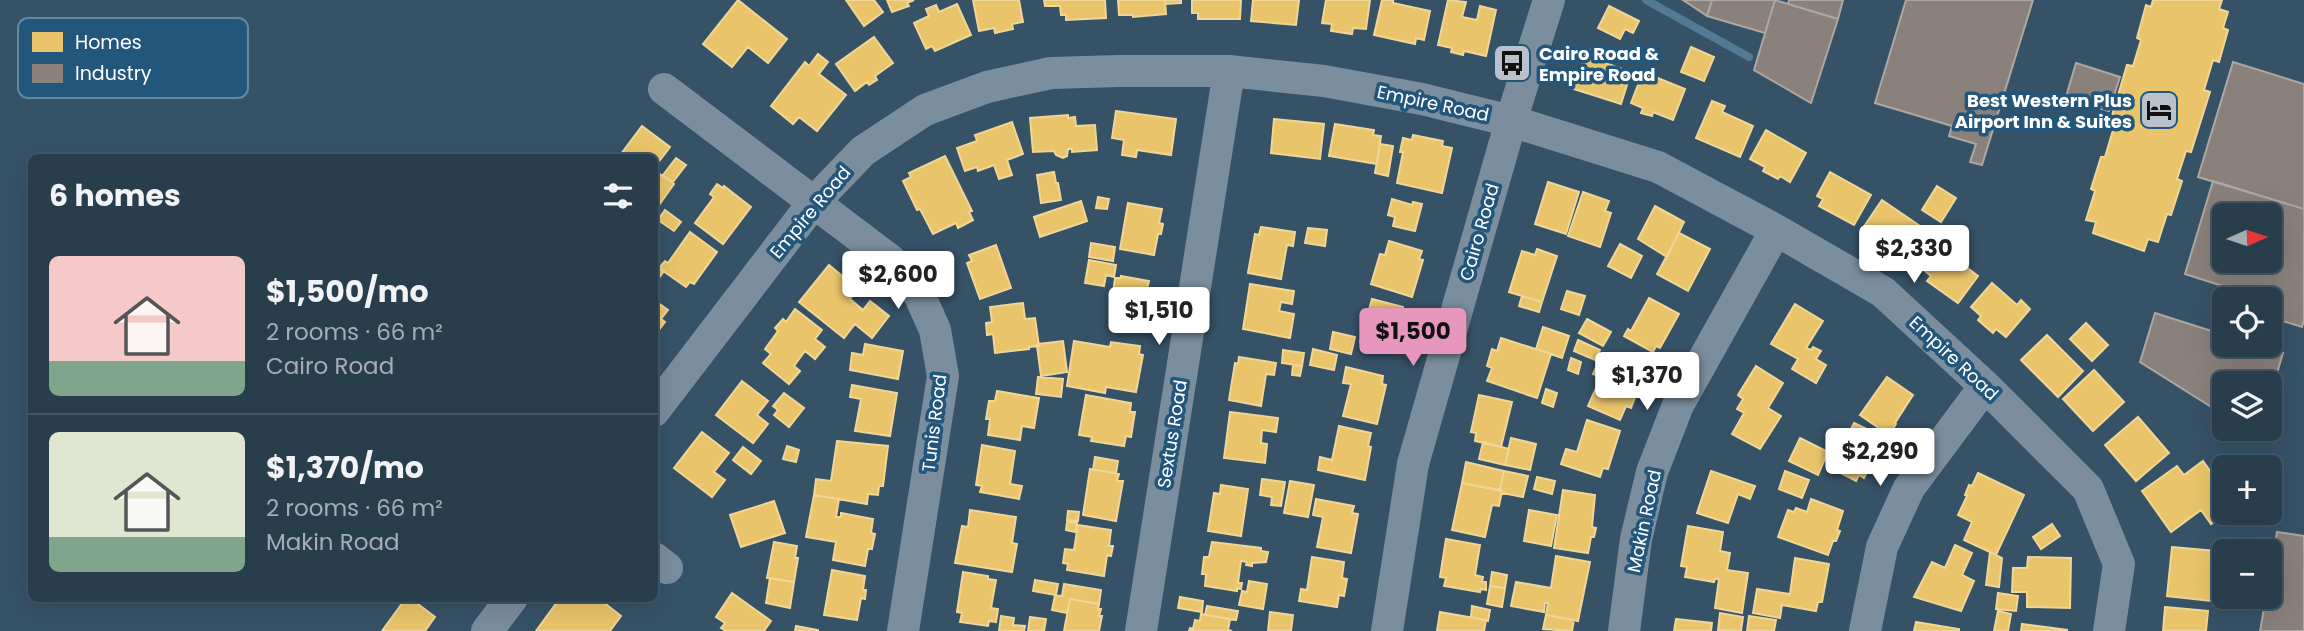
<!DOCTYPE html>
<html lang="en">
<head>
<meta charset="utf-8">
<style>
	body { margin:0; font-family:Poppins,sans-serif; background:#304554; color:#f1f3f6; height:100vh; display:flex; flex-direction:column; font-size:26px; white-space:nowrap }
	* { box-sizing:border-box; margin:0 }
	p { font-size:23px; color:#a5aeb6 }
	.icon { flex:none; width:38px; height:38px; fill:none; stroke:currentColor; stroke-width:2; stroke-linecap:round; stroke-linejoin:round }
	.map { position:relative; flex:1; overflow:hidden }
	.side { position:absolute; left:28px; top:154px; width:630px; height:448px; display:flex; flex-direction:column; background:#283e4d; border-radius:10px; box-shadow:0 7px 28px #0002,0 0 0 2px #445765 }
	.side>* { flex:none }
	.needle { width:46px; rotate:87deg }
	.controls { position:absolute; left:2212px; top:203px; display:grid; gap:14px }
	.controls a { display:grid; place-items:center; width:70px; height:70px; border-radius:10px; background:#283e4d; box-shadow:0 7px 28px #0002,0 0 0 2px #445765; font-size:35px }
	.price { position:absolute; translate:-50% -60px; padding:0 16px; border-radius:7px; background:#fff; color:#222; font-size:23px; line-height:46px; filter:drop-shadow(0 2px 4px #0008) }
	.price::after { content:''; position:absolute; left:50%; top:42px; width:21px; height:16px; margin-left:-10px; background:inherit; clip-path:polygon(0 0,100% 0,50% 100%) }
	.price.active { background:#e797bd; color:#111 }
	ul { padding:0; list-style:none }
	li { display:flex; align-items:center; gap:21px; height:175px; padding:0 21px }
	li+li { border-top:2px solid #445765 }
	li span { display:grid; place-items:center; flex:none; width:196px; height:140px; border-radius:10px; color:#555 }
	li>.icon { margin-inline-start:auto }
	span .icon { width:84px; height:84px; fill:#fffc; stroke-width:1 }
	li b { font-size:30px }
	h2 { display:flex; justify-content:space-between; align-items:center; height:84px; padding:0 21px; font-size:30px }
	.map>svg:first-child { display:block }
	.homes { fill:#e9c46a; stroke:#f0d697; stroke-width:2 }
	.industry { fill:#8a817c; stroke:#ada7a3; stroke-width:2; fill-rule:evenodd }
	.lines { fill:none; stroke-linecap:round; stroke-linejoin:round }
	.stream { stroke:#547993; stroke-width:8 }
	.minor { stroke:#7b8e9e; stroke-width:32 }
	.labels { text-anchor:middle; dominant-baseline:central; stroke-width:7; stroke-linejoin:round; paint-order:stroke }
	.poi-label { font-size:18px; font-weight:bold; fill:#fff; stroke:#22567b; text-anchor:start }
	.street-label { font-size:18px; fill:#fff; stroke:#22567b }
	.key { fill:#22567b; stroke:#6489a3; stroke-width:2 }
	.key-label { font-size:19px; fill:#fff }
</style>
</head>
<body>
<div class="map">
<svg width="2304" height="631" viewBox="0 0 2304 631">
	<rect width="100%" height="100%" fill="#365267"/>
	<path class="homes" d="M738,0L787,39L768,63L748,47L732,67L703,44Z
		M846,0H874L883,12L864,26Z
		M887,0H914L907,3L909,6L892,12Z
		M973,0H1019L1023,22L1012,24L1013,29L995,33L994,28L979,31Z
		M1044,0H1105L1106,18L1066,20V15H1061L1060,6H1045Z
		M1118,0H1165L1166,14L1133,17V15H1119Z
		M1165,0H1181V3L1165,4Z
		M1192,0H1241L1240,19H1198V13H1192Z
		M1253,0H1299L1296,25L1251,21Z
		M1326,0H1370L1366,29L1353,28L1352,34L1331,31L1332,24L1322,23Z
		M1382,0H1393V3L1430,11L1424,40L1416,38L1415,44L1374,35Z
		M1448,0L1466,2L1462,17L1477,20L1480,6L1496,10L1486,56L1464,51L1463,55L1451,52L1452,48L1438,45Z
		M2153,0H2222L2219,9L2228,12L2223,28L2228,30L2219,62L2213,60L2204,90L2210,92L2191,152L2186,151L2177,179L2182,181L2171,215L2167,214L2158,242L2148,239L2144,251L2093,233L2096,222L2086,220L2095,191L2091,189L2101,157H2105L2113,130L2108,129L2127,65L2133,66L2141,40L2137,38L2146,5L2151,7Z
		M957,4L971,35L935,51L932,46L926,49L914,23L929,16L926,9L936,5L939,12Z
		M1609,6L1639,21L1633,33L1625,29L1620,39L1598,28Z
		M874,37L893,63L875,76L877,80L869,85L867,82L855,91L836,64Z
		M1691,47L1714,57L1704,81L1681,72Z
		M1587,49L1602,54L1600,61L1631,72L1621,104L1574,89Z
		M818,54L828,62L819,74L846,95L817,131L799,117L793,124L771,106L805,62L809,66Z
		M1643,72L1685,89L1673,120L1653,112L1652,116L1641,113L1643,108L1631,103Z
		M1712,101L1725,106L1722,112L1753,126L1740,157L1696,138Z
		M1116,111L1176,119L1171,155L1137,150L1136,157L1122,155L1124,140L1112,138Z
		M1068,115V118L1075,117L1076,126L1095,125L1097,150L1072,152V149H1068L1067,156L1063,158L1056,155L1054,151L1033,152L1030,118Z
		M1274,119L1324,124L1320,159L1271,153Z
		M1012,122L1023,154L1007,160L1012,175L999,179L994,165L978,171L977,167L965,171L957,148L977,141L975,135Z
		M1335,124L1374,130L1373,135L1381,136L1377,164L1329,156Z
		M642,126L670,147L654,168V158H618Z
		M1766,130L1806,153L1790,182L1780,176L1778,179L1763,171L1765,167L1750,159Z
		M1413,135L1443,141L1442,146L1452,148L1442,193L1397,183L1403,152H1400L1403,138L1412,140Z
		M1380,144L1393,146L1388,176L1375,173Z
		M945,156L972,211L969,212L973,220L958,228L956,223L933,234L920,209L917,210L903,181L911,177L909,173Z
		M676,158L686,165L673,182L663,175Z
		M654,170L674,184L657,208L654,206Z
		M1054,172L1056,183H1058L1061,200L1041,203L1037,175Z
		M1830,172L1871,195L1854,225L1819,206L1823,199L1817,196Z
		M1548,182L1579,192L1566,234L1535,224Z
		M717,184L723,188L724,186L751,207L723,244L695,223L714,197L710,194Z
		M1937,186L1956,198L1941,222L1922,210Z
		M1583,192L1609,201L1605,211L1611,213L1600,247L1568,236Z
		M1098,197L1109,199L1107,209L1096,208Z
		M1392,199L1412,205L1413,202L1422,204L1415,231L1393,226L1395,217L1388,215Z
		M1882,200L1920,226L1901,254L1884,243L1883,246L1874,240L1876,237L1863,228Z
		M1081,201L1087,221L1040,237L1034,217Z
		M1128,203L1162,209L1159,223L1163,224L1161,234H1158L1154,255L1120,249Z
		M1655,206L1684,222L1667,257L1638,239Z
		M665,210L681,222L674,231L658,220Z
		M1261,227L1295,232L1293,246L1287,245L1281,279L1248,273L1255,234L1259,235Z
		M1308,228L1327,230L1325,246L1305,243Z
		M690,232L717,252L694,284L690,282L686,287L659,268L665,261L668,263Z
		M1679,233L1710,249L1688,291L1657,274Z
		M1389,241L1422,251L1419,259L1423,260L1412,297L1371,284L1380,254L1385,255Z
		M1091,243L1115,247L1113,261L1089,257Z
		M1620,244L1642,256L1631,278L1608,266Z
		M996,245L1011,288L980,299L967,263L972,261L969,255Z
		M1537,249L1557,256L1542,302L1509,292L1522,251L1535,255Z
		M1942,249L1978,276L1958,303L1927,281L1931,276L1925,271Z
		M1089,260L1116,265L1114,277L1106,275L1104,286L1085,283Z
		M654,264L664,271L656,282L654,281Z
		M829,265L858,289L850,299L863,310L870,301L889,316L872,338L855,324L844,338L799,302Z
		M1121,276L1149,281L1147,289L1154,290L1151,308L1145,307L1142,328L1113,323L1117,294L1113,293L1115,278H1121Z
		M1992,283L2017,305L2021,300L2030,309L2006,337L1996,329L1993,333L1978,320L1981,316L1971,307Z
		M1250,284L1294,291L1292,304L1281,302L1279,311L1294,314L1290,338L1243,329Z
		M1567,291L1585,296L1579,315L1561,309Z
		M1522,296L1542,302L1539,312L1519,306Z
		M1649,298L1679,314L1660,348L1656,346L1653,352L1624,336L1628,329L1631,331Z
		M1372,299L1403,307L1399,322L1402,324L1398,340L1394,339L1391,351L1360,342Z
		M654,300L668,310L661,319L665,322L655,335Z
		M1023,303L1025,319L1035,318L1039,346L1029,347V349L995,353L993,334L987,335L986,323L992,322L990,307Z
		M1795,304L1823,321L1806,348L1811,350L1813,347L1821,351L1816,359L1826,365L1816,383L1792,369L1798,359L1771,344Z
		M795,309L822,330L815,339L825,347L815,359L805,351L794,366L800,371L789,384L763,363L771,354L765,349L778,331L775,328L783,319L786,322Z
		M1587,319L1611,332L1603,346L1579,333Z
		M2086,323L2108,345L2092,361L2070,339Z
		M1543,327L1569,336L1562,358L1536,349Z
		M1333,332L1355,337L1351,354L1330,349Z
		M2047,335L2083,371L2058,397L2021,360Z
		M1501,338L1551,354L1537,398L1487,381L1492,368L1487,366L1492,349L1497,351Z
		M1578,340L1600,350L1595,360L1574,351Z
		M1063,341L1067,372L1041,376L1037,346L1038,344Z
		M1074,341L1110,347L1111,342L1140,346L1139,354L1143,355L1136,392L1106,387L1105,393L1067,386Z
		M865,344L903,351L898,379L850,370L852,353L863,355Z
		M1313,349L1337,355L1334,370L1310,365Z
		M1283,350L1304,353L1302,366L1282,363Z
		M1239,357L1276,363L1274,375L1266,374L1261,406L1229,400L1235,363L1238,364Z
		M1571,358L1581,362L1578,374L1568,370Z
		M1598,363L1638,380L1633,391L1637,392L1631,408L1626,406L1620,420L1588,406L1601,377L1593,374Z
		M1293,365L1302,366L1300,376L1292,375Z
		M1756,366L1783,383L1768,408L1781,416L1760,449L1732,434L1744,413L1737,409L1743,399L1738,395Z
		M1346,367L1383,376L1382,384L1386,385L1377,424L1343,416L1351,384L1343,383Z
		M2094,370L2124,402L2093,431L2063,399Z
		M1038,377L1063,379L1061,397L1036,394Z
		M1887,377L1913,395L1895,423L1896,424L1889,435L1860,415Z
		M742,381L768,401L757,415L768,424L753,443L716,415Z
		M852,385L897,393L890,436L855,431L861,399L850,397Z
		M1546,389L1557,393L1553,407L1542,403Z
		M997,391L1039,398L1034,428L1022,426L1020,440L988,435L990,419H986L989,401H995Z
		M784,393L804,408L789,427L774,415L778,410L773,406Z
		M1086,395L1131,403L1130,412H1135L1131,437L1126,436L1124,446L1091,441L1092,437L1079,435Z
		M1479,395L1512,402L1501,447L1475,441L1476,433L1471,432Z
		M1230,412L1278,418L1276,432L1262,430L1261,443L1267,444L1265,463L1224,458Z
		M2138,417L2169,453L2136,481L2105,445Z
		M1587,420L1620,431L1608,469L1603,468L1600,477L1561,464L1566,449L1577,452Z
		M1854,423L1869,430L1866,436L1881,444L1864,478L1859,475L1856,481L1831,468Z
		M1339,426L1371,433L1368,446L1371,447L1365,480L1318,470L1320,457L1332,460Z
		M702,432L729,453L714,472L725,480L712,497L674,468Z
		M1511,438L1536,444L1530,470L1505,465Z
		M1800,438L1828,452L1818,475L1789,461Z
		M837,441L888,446L883,486H879L878,495L868,494L867,504L814,495L816,479L831,481Z
		M1483,442L1509,449L1505,465L1479,459Z
		M982,445L1015,451L1010,484L1022,486L1019,499L980,492L982,486L976,485Z
		M787,446L799,450L796,462L783,459Z
		M743,447L761,461L751,474L733,460Z
		M1095,457L1118,461L1116,473L1093,470Z
		M2203,461L2224,490L2226,513L2211,524L2201,510L2171,532L2142,491L2177,466L2184,475Z
		M1466,462L1504,471L1500,490L1462,483Z
		M1090,469L1119,474L1117,481H1123L1116,521L1083,515Z
		M1504,471L1528,476L1523,497L1502,493V491L1500,490Z
		M1711,471L1755,486L1750,499L1738,494L1728,523L1697,513Z
		M1785,471L1809,480L1802,498L1779,489Z
		M1978,473L2024,495L1996,555L1964,540L1972,522L1958,515L1967,496L1965,495L1969,485L1972,486Z
		M1537,477L1555,481L1552,494L1534,489Z
		M1262,479L1285,482L1281,506L1271,505L1272,497L1260,495Z
		M1290,481L1314,485L1308,517L1284,513Z
		M1462,483L1502,491L1499,506L1492,505L1485,537L1452,530Z
		M1221,485L1248,489L1241,536L1208,531L1214,493L1220,494Z
		M1563,490L1595,495L1592,527L1596,528L1594,537H1591L1588,553L1554,548Z
		M814,495L839,499L836,517H841V513L873,519L871,533L875,534L872,549H868L865,566L833,560L836,542L806,537Z
		M1316,499L1354,506L1352,513L1358,514L1351,553L1317,547L1323,517L1313,515Z
		M1811,499L1843,511L1837,530L1840,531L1836,541H1833L1828,555L1778,537L1788,510L1794,512L1796,508L1807,512Z
		M774,501L785,533L741,547L730,515Z
		M970,510L1016,517L1012,543L1017,544L1012,572L955,563L962,526L968,527Z
		M1529,510L1557,515L1551,546L1524,541Z
		M1068,511L1079,512L1078,521L1067,520Z
		M1067,522L1077,523L1075,532L1066,530Z
		M2052,524L2060,536L2041,549L2033,537Z
		M1078,525L1111,530L1109,546H1113L1111,556L1107,555L1104,576L1067,570L1068,564L1063,563L1065,549L1074,550Z
		M1688,526L1723,532L1720,551L1730,553L1727,570L1748,573L1742,613L1715,608L1719,579H1715L1714,582L1685,577L1687,567L1681,566Z
		M1446,539L1480,545L1475,575L1483,577L1482,582H1486V590L1481,589L1480,592L1444,586L1446,578L1440,577Z
		M774,542L797,546L795,558H798L794,582L767,578Z
		M1212,542L1261,548V551L1268,552L1266,562L1252,563V566L1246,565L1247,562L1241,561L1238,583H1242L1241,589L1237,588V591L1205,586L1206,574H1202L1204,557H1209Z
		M1955,545L1972,553L1962,575L1974,581L1961,611L1914,597L1932,562L1945,568Z
		M2172,547L2216,551L2211,601L2167,596Z
		M1990,552L2002,558L1999,587L1986,585Z
		M1556,556L1590,562L1578,621L1546,615L1548,603H1545L1544,612L1511,606L1516,582L1551,588Z
		M1312,557L1344,562L1342,578L1347,579L1344,596L1339,595L1337,607L1299,601L1301,589L1307,590Z
		M2028,557L2071,558L2070,608L2027,607V592H2012L2013,568H2027Z
		M1795,558L1829,564L1822,602H1818L1816,611L1782,605L1780,618L1753,613L1757,589L1790,594Z
		M832,570L865,576L863,590H866L865,599L861,598L857,620L824,615Z
		M963,572L988,576V579L996,580L991,608L998,609L996,622L989,621L988,626L960,622L962,613L957,612Z
		M1492,572L1507,575L1505,588L1490,586Z
		M770,578L794,582L790,608L766,603Z
		M1035,580L1058,584L1056,595L1033,591Z
		M1249,581L1267,584L1263,609L1239,605L1242,591L1247,592Z
		M1064,584L1101,590L1099,604L1070,599L1067,613L1052,610L1055,595L1062,596Z
		M1490,586L1505,588L1502,607L1487,604Z
		M732,593L771,621L764,631H726L721,628L725,623L716,617Z
		M1998,593L2018,596L2016,611L1996,609Z
		M1180,597L1203,601L1202,612L1178,608Z
		M406,598H410L435,617L425,631H382Z
		M560,598H598L621,616L610,631H536Z
		M1070,599L1099,604L1098,609H1101L1099,616H1102L1099,631H1064Z
		M1207,606L1238,611L1236,620L1205,615Z
		M1472,606L1490,610L1488,621L1471,617Z
		M2165,607L2208,611L2206,631H2163Z
		M1998,611L2011,614L2008,631H1994Z
		M1270,612L1293,615L1291,631H1268Z
		M1440,612L1486,620L1484,631H1437Z
		M1720,613L1743,617L1741,631L1718,630Z
		M1201,614L1230,619L1228,630L1232,631H1189L1190,628L1193,629L1195,620L1200,621Z
		M1546,615L1574,620L1572,631L1543,629Z
		M1001,616L1014,618L1013,625L1025,626L1024,631H999Z
		M1749,616L1776,620L1774,631H1747Z
		M1030,617L1046,619L1044,631H1028Z
		M1676,619L1712,623L1711,631H1674Z
		M1916,622L1959,629V631H1914Z
		M2022,624L2067,630V631H2021Z
		M796,626L818,630V631H795Z"/>
	<path class="industry" d="M1683,0H1712L1707,16Z
		M1712,0H1775L1765,33L1707,16Z
		M1775,0L1838,19L1811,103L1754,70Z
		M1789,0H1843L1838,19L1788,4Z
		M1906,0H2033L1982,165L1970,162L1976,144L1949,136L1952,126L1875,103Z
		M2233,62L2304,84V209L2198,177Z
		M2076,63L2120,77L2109,111L2065,100Z
		M2213,181L2304,209V320L2302,327L2270,317V299H2229L2232,289L2185,274ZM2224,215H2270V261H2224Z
		M2155,313L2224,335V345H2257L2283,353L2270,397V383H2224V415L2140,362Z
		M2277,532L2304,536V631H2260L2266,597H2270V573Z"/>
	<g class="lines">
		<path class="stream" d="M1646,0L1749,57"/>
		<path class="minor" d="M664,89L890,260L919,294L935,330L943,376L903,631
			M654,411L814,202L863,151L925,110L987,87L1051,73L1119,71H1229L1324,81L1422,99L1511,121L1658,167L1776,230L1883,292L1985,386L2088,489L2119,564L2109,631
			M654,558L667,568
			M487,631L512,598
			M1141,631L1229,71
			M1387,631L1413,464L1511,121L1549,0
			M1624,631L1636,539L1652,472L1678,405L1776,230
			M1865,631L1882,547L1909,488L1985,386"/>
	</g>
	<defs>
		<symbol id="bus-square" viewBox="-11 -11 22 22"><rect x="-9" y="-9" width="18" height="18" rx="4" fill="#b9c2ca" stroke="#22567b"/><path d="M-5-6H5V4H4V6H2V4H-2V6H-4V4H-5ZM-3.5-4V0h7V-4ZM-3.5 1.2v1.5H-2V1.2ZM2 1.2v1.5H3.5V1.2Z" fill="#111"/></symbol>
		<symbol id="hotel-square" viewBox="-11 -11 22 22"><rect x="-9" y="-9" width="18" height="18" rx="4" fill="#b9c2ca" stroke="#22567b"/><path d="M-6-4.5h1.5V1H6V5H4.5V3h-9V5H-6ZM-4 0a1.8 1.8 0 1 1 3.6 0ZM.5 0V-2.5h3Q6-2.5 6 0Z" fill="#111"/></symbol>
	</defs>
	<g fill-rule="evenodd">
		<use href="#bus-square" x="1490" y="41" width="44" height="44"/>
		<use href="#hotel-square" x="2137" y="88" width="44" height="44"/>
	</g>
	<g class="labels">
		<g class="poi-label">
			<text x="1539" y="53">Cairo Road &amp;<tspan x="1539" dy="21">Empire Road</tspan></text>
			<text x="2132" y="100" text-anchor="end">Best Western Plus<tspan x="2132" dy="21">Airport Inn &amp; Suites</tspan></text>
		</g>
		<g class="street-label">
			<text transform="translate(1433 103) rotate(12)">Empire Road</text>
			<text transform="translate(810 212) rotate(-50)">Empire Road</text>
			<text transform="translate(1479 232) rotate(-74)">Cairo Road</text>
			<text transform="translate(1954 358) rotate(43)">Empire Road</text>
			<text transform="translate(934 423) rotate(-83)">Tunis Road</text>
			<text transform="translate(1172 434) rotate(-81)">Sextus Road</text>
			<text transform="translate(1644 521) rotate(-78)">Makin Road</text>
		</g>
	</g>
	<rect x="18" y="18" width="230" height="80" rx="10" class="key"/>
	<rect x="32" y="32" width="31" height="20" fill="#e9c46a"/>
	<rect x="32" y="64" width="31" height="19" fill="#8a817c"/>
	<g class="key-label">
		<text x="75" y="49">Homes</text>
		<text x="75" y="80">Industry</text>
	</g>
</svg>
<div class="controls">
<a><svg class="needle" viewBox="-14 -14 28 28"><path d="M0-13l5 13h-10z" fill="#e53935"/><path d="M0 13l5-13h-10z" fill="#a5aeb6"/></svg></a>
<a><svg class="icon" aria-label="locate" viewBox="0 0 24 24"><circle cx="12" cy="12" r="6"/><path d="M12 2v4M12 18v4M2 12h4M18 12h4"/></svg></a>
<a><svg class="icon" aria-label="layers" viewBox="0 0 24 24"><path d="M12 4l9 5-9 5-9-5zM3 14l9 5 9-5"/></svg></a>
<a>+</a>
<a>−</a>
</div>
<b class="price" style="left:1914px;top:285px">$2,330</b>
<b class="price" style="left:898px;top:311px">$2,600</b>
<b class="price" style="left:1159px;top:347px">$1,510</b>
<b class="price active" style="left:1413px;top:368px">$1,500</b>
<b class="price" style="left:1647px;top:412px">$1,370</b>
<b class="price" style="left:1880px;top:488px">$2,290</b>
<section class="side">
<h2>6 homes<svg class="icon" aria-label="filters" viewBox="0 0 24 24"><path d="M4 7h16M4 17h16"/><circle cx="9" cy="7" r="2"/><circle cx="15" cy="17" r="2"/></svg></h2>
<ul>
<li><span style="background:linear-gradient(#f6c9c9 75%,#7fa58c 0)"><svg class="icon" aria-label="home" viewBox="0 0 24 24"><path d="M3 11l9-7 9 7M6 9v11h12V9"/></svg></span><div><b>$1,500/mo</b><p>2 rooms · 66 m²</p><p>Cairo Road</p></div></li>
<li><span style="background:linear-gradient(#dfe7d0 75%,#7fa58c 0)"><svg class="icon" aria-label="home" viewBox="0 0 24 24"><path d="M3 11l9-7 9 7M6 9v11h12V9"/></svg></span><div><b>$1,370/mo</b><p>2 rooms · 66 m²</p><p>Makin Road</p></div></li>
</ul>
</section>
</div>
</body>
</html>
